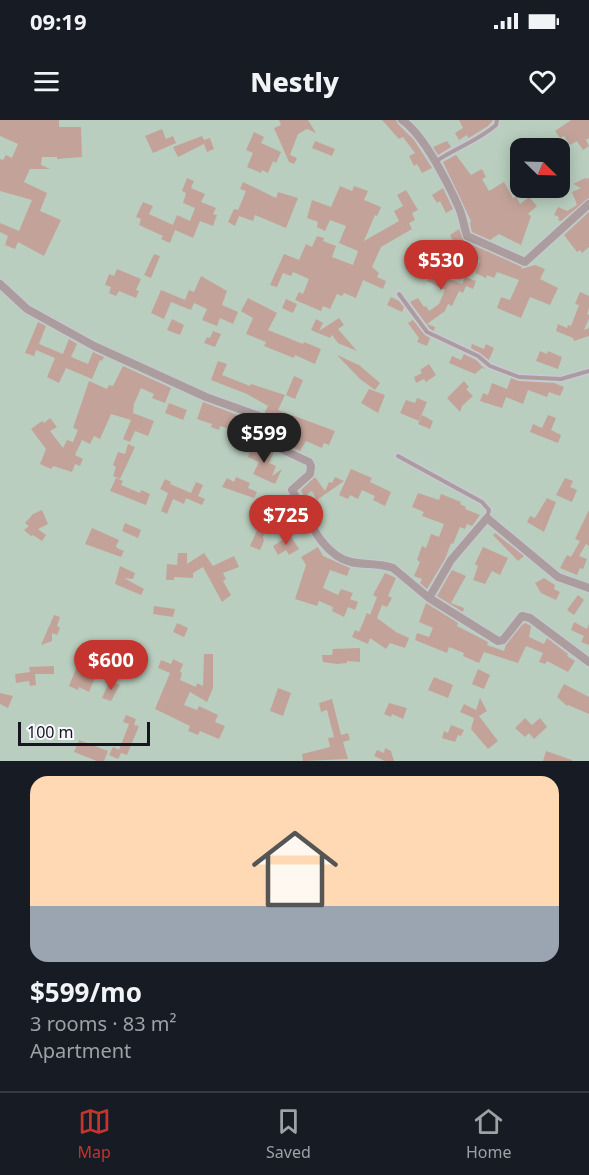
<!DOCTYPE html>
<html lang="en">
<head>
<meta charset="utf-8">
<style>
	body { margin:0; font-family:"Noto Sans",sans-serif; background:#20242c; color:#f1f3f6; height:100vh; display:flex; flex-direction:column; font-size:22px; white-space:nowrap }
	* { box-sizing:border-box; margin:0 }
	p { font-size:20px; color:#9ea1a6 }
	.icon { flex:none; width:33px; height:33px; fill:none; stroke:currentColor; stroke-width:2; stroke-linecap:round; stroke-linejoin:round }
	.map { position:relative; height:641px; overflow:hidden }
	.panel { display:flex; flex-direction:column; background:#171b24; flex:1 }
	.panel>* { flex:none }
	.needle { width:39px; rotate:113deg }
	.fabs { position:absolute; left:510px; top:18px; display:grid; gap:12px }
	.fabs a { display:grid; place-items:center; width:60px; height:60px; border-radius:12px; background:#171b24; box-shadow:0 3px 15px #0003; font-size:30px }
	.scale { position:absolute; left:18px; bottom:15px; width:132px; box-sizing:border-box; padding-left:6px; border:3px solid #171620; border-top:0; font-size:16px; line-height:21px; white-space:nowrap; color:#171620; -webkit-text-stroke:4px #f8f8fe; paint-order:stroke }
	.price { position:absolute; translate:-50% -51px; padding:0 14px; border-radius:21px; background:#c3352e; color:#fff; font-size:20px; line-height:39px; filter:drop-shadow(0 2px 3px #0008) }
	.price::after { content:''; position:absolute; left:50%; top:36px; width:18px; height:14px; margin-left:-9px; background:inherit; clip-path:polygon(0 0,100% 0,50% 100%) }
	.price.current { background:#222; color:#fff }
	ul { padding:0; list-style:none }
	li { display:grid; align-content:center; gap:12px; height:318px; padding:0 30px }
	li span { display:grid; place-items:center; height:186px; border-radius:18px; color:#555 }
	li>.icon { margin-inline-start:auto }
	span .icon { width:108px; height:108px; fill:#fffc; stroke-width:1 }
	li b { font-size:26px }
	.status { display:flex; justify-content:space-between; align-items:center; height:42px; padding:0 30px; background:#171b24; direction:ltr }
	.status svg { height:16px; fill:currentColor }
	header { display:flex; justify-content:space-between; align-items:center; height:78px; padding:0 30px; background:#171b24; font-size:27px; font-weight:800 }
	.dock { display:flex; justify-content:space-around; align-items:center; height:84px; border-top:2px solid #363941; background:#171b24; font-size:16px; color:#9ea1a6 }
	.dock a { display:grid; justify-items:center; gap:3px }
	.dock .current { color:#c3352e }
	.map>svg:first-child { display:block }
	.green { fill:#b9cebf; fill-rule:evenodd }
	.building { fill:#c3a399 }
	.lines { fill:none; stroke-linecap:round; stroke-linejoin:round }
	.service-casing { stroke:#c9c7d8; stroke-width:7 }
	.minor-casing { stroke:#c9c7d8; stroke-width:10 }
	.service { stroke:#ab9c9e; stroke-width:4 }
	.minor { stroke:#ab9c9e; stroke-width:8 }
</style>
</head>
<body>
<div class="status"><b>09:19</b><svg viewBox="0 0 49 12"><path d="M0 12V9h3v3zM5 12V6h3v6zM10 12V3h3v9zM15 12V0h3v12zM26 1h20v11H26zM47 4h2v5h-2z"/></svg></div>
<header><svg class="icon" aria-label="menu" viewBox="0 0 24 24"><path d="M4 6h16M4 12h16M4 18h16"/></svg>Nestly<svg class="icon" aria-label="heart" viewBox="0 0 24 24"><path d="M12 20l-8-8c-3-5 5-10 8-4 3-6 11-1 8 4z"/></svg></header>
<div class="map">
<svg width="589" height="641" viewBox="0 0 589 641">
	<rect width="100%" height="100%" fill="#ebe9fb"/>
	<path class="green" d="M0,0H589V641H0ZM520,28H560V68H520Z"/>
	<path class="building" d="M0,0H59V7H81L82,37L57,39V37H42L41,45L50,49H30L24,62L47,73L40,91L61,100L44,136L18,122L15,129L5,125L8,116L0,112V103L19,111L32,80L0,71V39L3,40L6,35L12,38L18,24L0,16Z
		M279,0H308L316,13L307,9L298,14L290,35L297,38L294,44L289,42L274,8L281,5Z
		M382,0H396L398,4L414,20L432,48L422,53L417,44L414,46L409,36L415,33L403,17L399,19Z
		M459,0H493L488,6L472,16L468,18L467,15L459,20L455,13L463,8Z
		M571,0H589V18L586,20L589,26L583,30L577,21L570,25L564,16L560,18L555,11Z
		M162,9L166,19L173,16L176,23L153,33L145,16Z
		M254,12L264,17L261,23L281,32L276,43L273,41L268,53L262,50L261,53L247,47L253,33L246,30Z
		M202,16L204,20L210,18L214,29L207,32L204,24L178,37L173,27Z
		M315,21L335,29L332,36L312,28Z
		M447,21L451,27L438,35L433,27Z
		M456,35L471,55L482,49L486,57L482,59L489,71L504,62L513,78L516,76L520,84L529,77L537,86L528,94L531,96L521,125L499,114L490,120L472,112L470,103L471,101L443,42Z
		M187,58L194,61L191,68L205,74L201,82L216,88L213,94L217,95L213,106L200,101L193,118L175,110L170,123L161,119L163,116L139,105L141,99L136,97L143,82L153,86L149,94L173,105L177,95L190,101L195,88L183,83L186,73L182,71Z
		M585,58L586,59L589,58V78L561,101L558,100L559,97L554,95L558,87L567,91L577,85L572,72L581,68L573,64Z
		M243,62L276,78L278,72L298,78L286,108L255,95L253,101L239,96L235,106L228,102L234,89L238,90L246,71L240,69Z
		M340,66L352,71L354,66L368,71L364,80L381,87L377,96L375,95L364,121L399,101L394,91L403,86L397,75L406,70L418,90L412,93L415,100L409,103L412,109L381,127L372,147L379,153L377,157L386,161L383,169L363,160L356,178L344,173L342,176L337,174L330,189L323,186L321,191L295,180L299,172L303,174L309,159L293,152L291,156L283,153L277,167L270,165L284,134L299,140L306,124L312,127L317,116L324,118L323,121L336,126L332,137L353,145L358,131L339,123L346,106L330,100L325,111L317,107L318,102L307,98L312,80L331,87Z
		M443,68L453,89L446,93L440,81L437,83L432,75Z
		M589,92V127L582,133L580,130L577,132L564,115Z
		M459,109L464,121L522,147L521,149L535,145L545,149L540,159L558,168L550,185L530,177L521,198L497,188L501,177L510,180L519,160L497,152L494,158L487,155L486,158L475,153L480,140L466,134L464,139L452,134L455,125L450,115Z
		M431,129L449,135L440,155L462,164L465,157L476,161L473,169L466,166L463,173L459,171L452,186L448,184L445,191L427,204L435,207L434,211L430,209L410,182L418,178L424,187L426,186L429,191L439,184L445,170L427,161L436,139L440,141Z
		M154,134L160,136L151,158L144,155Z
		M117,149L141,159L136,170L139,171L136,178L119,171L116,176L109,173L111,167L105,165L109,154L114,156Z
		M201,156L227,171L222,185L238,192L233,204L220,198L217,206L202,200L207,189L194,183L191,190L171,182L164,199L151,193L161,170L185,180L189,170L194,172Z
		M580,172L589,176V188L587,194L589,195V198L584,210L589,208V216L574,221L573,218L556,211L558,204L567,208L568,205L571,206L579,185L575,184Z
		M391,177L399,181L404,187L402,192L387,185Z
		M248,178L277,193L268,210L303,224L304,222L321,229L315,244L295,235L294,238L264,226L266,222L246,214L253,198L241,191Z
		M286,179L297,184L293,193L282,188Z
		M339,198L344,205L338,209L357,231L338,223L332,215L330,218L311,210L316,199L323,203L319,211Z
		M172,199L184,205L180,215L167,210Z
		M413,200L424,214L430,218L427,226L417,222L419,218L408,203Z
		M38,202L46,206L39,224L63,234L69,219L77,224L71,237L88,244L93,232L104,237L102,241L100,240L92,259L66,248L59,263L47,257L55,238L36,230L34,236L25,233Z
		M213,211L221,214L215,227L204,223L207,217L210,218Z
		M472,224L484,229L486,224L494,228L489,240L471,228Z
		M540,231L547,234L548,231L562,237L558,249L536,241Z
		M464,234L476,240L485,249L482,248L475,254L449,243L452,236L461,240Z
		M337,235L359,245L380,263L375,270L360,259Z
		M218,241L227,244L222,255L250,266L251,264L285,275L278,290L335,311L329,325L324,323L322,328L306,321L300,331L273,318L278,307L267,302L264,294L268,286L247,274L211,260Z
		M429,244L436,255L426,262L424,259L416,263L414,257L422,253L420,250Z
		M123,246L171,268L165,283L152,278L154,274L141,268L134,284L133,293L154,301L148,316L135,311L130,322L123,319L131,300L111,294L100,319L94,316L90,324L82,320L75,335L83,339L80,346L75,344L72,352L53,346L51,349L40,344L46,329L31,309L42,301L44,303L50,298L57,307L50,311L63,328L67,320L73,322L78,310L73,308L89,261L107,269L109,265L113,266Z
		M294,256L303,260L295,279L286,275Z
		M511,258L519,261L554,263L564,267L560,276L549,272L547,277L528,270L523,284L506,277L502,288L480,281L483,273L488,275L492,263L507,269Z
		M464,261L469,267L466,269L473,276L462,286L460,292L447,278Z
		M369,269L385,275L378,293L361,283Z
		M417,278L427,282L419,301L400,293L406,280L415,283Z
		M203,282L240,296L234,310L220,306L219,310L211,307L212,304L197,299Z
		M169,283L187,290L183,300L165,293Z
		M422,295L433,301L430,309L418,304Z
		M548,295L556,298L551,310L561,315L558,323L530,312L533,304L542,308Z
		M128,324L135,327L120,359L113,356L116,347L113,345L118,332L125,334Z
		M253,324L274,332L269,343L276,346L272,356L282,349L275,364L253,354L259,342L248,337Z
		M351,349L372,358L370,362L391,372L385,386L373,380L375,376L362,370L358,379L350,375L348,379L339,375Z
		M236,357L250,363L248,368L257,372L254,378L222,367L227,358L234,362Z
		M315,357L325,371L329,362L332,363L335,357L344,361L317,380L312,371L304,376L301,370Z
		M116,358L123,361L121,365L140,373L141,370L150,374L146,385L110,371Z
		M565,358L573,361L570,367L577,370L572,382L556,375Z
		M165,359L171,362L170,364L191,373L196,362L203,365L198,376L205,379L202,385L186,378L184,384L173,379L167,394L161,391L168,373L160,369Z
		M418,373L439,380L441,374L461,382L460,384L466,387L465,389L480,395L472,406L467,404L465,409L460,407L453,424L451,423L445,439L427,469L420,463L422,459L414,456L420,442L417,440L422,426L426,428L431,414L439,417L444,404L422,396L424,392L412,387Z
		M547,378L556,382L544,412L527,402L530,396L535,398Z
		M287,381L291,387L286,399L277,395L279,391L273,389L276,382L282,384Z
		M42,390L48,404L38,409L46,415L42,421L33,415L31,416L24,410L29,406L25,403L33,394Z
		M589,390V426L586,424L579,436L587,439L583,449L580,448L577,455L560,448L567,435L571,437L580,421L575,419Z
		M125,403L141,410L138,418L122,411Z
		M259,406L267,410L263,417L264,421L260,430L250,426Z
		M92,408L119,420L116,426L117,428L124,431L121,437L85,424Z
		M495,413L524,436L518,441L493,415Z
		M290,415L299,429L289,435L286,430L278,435L273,426Z
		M318,427L323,436L350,448L347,456L330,450L323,468L338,475L341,469L353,473L350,479L358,482L355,490L348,487L344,497L332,491L333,487L319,481L317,486L295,479L306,445L301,437Z
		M483,427L508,438L500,455L492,451L485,464L473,460L478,446L475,444Z
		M178,433H187V444L204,433L213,446L234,436L239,447L223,453L226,459L223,461L231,475L222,482L203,447L193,453V458L174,457V460H166L167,444L177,445Z
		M120,446L135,453L133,459L124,458L144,469L141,475L115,464Z
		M452,450L466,456L451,483L464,488L463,492L437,476Z
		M385,453L396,458L388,476L392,478L387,487L382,485L377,498L396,512L409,518L405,528L390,523L386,529L370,518L368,524L352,517L355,510L359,512L367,493L370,495L377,477L373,475Z
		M544,458L555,465L554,469L560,472L556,480L541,473L535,463Z
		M578,475L584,480L574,495L567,490Z
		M426,483L458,503L457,506L488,522L487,525L504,531L506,525L521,506L525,503L531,506L529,517L544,524L547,518L568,534L567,536L575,541L568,552L547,541L545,544L539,542L543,533L526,526L518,543L484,532L479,543L463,536L464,533L449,527L447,533L415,520L417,513L429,517L433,508L419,502Z
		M154,486L175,489L173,497L153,494Z
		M54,495L60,497L57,506L60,508L57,515L52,513V521L41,525Z
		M574,502L587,509L589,504V525L581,522L584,516L571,510Z
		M177,503L188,508L184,517L173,512Z
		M360,528V542L347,541V543L337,544L323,542L322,535H332L333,529Z
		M204,534H213V568L207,582L190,572L184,585L197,590L199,586L218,595L215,602L225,606L219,619L200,611L198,615L188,611L190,606L155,589L170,553L158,548L161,540L171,544L173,539L183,544L180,552L182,553L180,560L196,567L197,563L203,566Z
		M92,539L107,545L103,554L98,551L89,572L79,567L78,570L69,566L79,541L89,546Z
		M54,546V554H35L36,565L30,566L29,561L16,563L15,554L30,552L29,547Z
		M478,549L490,555L484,569L472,564Z
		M434,557L453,565L448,578L428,570Z
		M110,560L120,565L111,581L102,578Z
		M564,564L589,577V594L568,585L567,586L557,577Z
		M278,568L291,573L283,596L270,591Z
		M0,573L13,576L8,588L0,584Z
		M480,578L487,591L479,596L498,621L488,629L471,609L474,598L460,592L464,584L476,590Z
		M332,579L341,615L348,613L350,620L343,622L348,639L303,641L302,634L330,627L328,618L334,617L327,590L321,592L319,583Z
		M389,583L407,588L403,599L392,594L391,597L384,594Z
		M126,595L136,599L134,605L139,606L127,635L121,633L118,639L109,635L113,627L119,630L129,604L123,602Z
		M525,598L532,605L540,598L547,607L534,619L529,613L525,617L515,608Z
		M451,605L464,610L461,616L458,615L455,622L442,618L444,611L448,613Z
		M79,620L108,631L104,641H97L74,632Z
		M385,628L391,631L394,641H385L374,636L377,630L384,633Z
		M546,631L572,640V641H543Z"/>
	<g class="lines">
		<defs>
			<path id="service" d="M435,42C455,28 478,21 496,5L497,0
				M399,174L427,212L478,236L490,246L519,257L561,259L589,251
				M398,336L482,382L489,390L487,397"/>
			<path id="minor" d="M402,0C424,15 448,63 459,88C463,97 464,107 467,116L525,142L589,84
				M0,164L27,189L94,226L206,277L259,296L262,305V320L309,342L311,346L310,354L292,370C307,394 320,435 351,442C364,445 380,443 393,448L429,478L498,521L503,520L522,496L530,498L589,542
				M429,478L451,440L487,398L558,457L589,468"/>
		</defs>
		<use href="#service" class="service-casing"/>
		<use href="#minor" class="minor-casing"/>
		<use href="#service" class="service"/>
		<use href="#minor" class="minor"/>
	</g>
</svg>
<div class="fabs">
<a><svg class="needle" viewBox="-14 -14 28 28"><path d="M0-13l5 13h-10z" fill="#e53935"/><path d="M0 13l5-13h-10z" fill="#9ea1a6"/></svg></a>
</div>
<div class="scale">100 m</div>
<b class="price" style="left:441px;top:171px">$530</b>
<b class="price current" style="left:264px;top:344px">$599</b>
<b class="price" style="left:286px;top:426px">$725</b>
<b class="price" style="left:111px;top:571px">$600</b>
</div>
<section class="panel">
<ul>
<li><span style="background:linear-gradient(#ffd9b3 70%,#9aa5b1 0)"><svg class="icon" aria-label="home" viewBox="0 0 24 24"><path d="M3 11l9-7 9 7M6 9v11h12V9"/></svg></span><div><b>$599/mo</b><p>3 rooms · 83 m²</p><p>Apartment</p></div></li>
</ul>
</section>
<nav class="dock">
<a class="current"><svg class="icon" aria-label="map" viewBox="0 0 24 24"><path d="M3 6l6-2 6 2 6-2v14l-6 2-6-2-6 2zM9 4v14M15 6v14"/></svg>Map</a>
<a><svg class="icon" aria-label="saved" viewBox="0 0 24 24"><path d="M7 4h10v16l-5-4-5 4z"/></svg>Saved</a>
<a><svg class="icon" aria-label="home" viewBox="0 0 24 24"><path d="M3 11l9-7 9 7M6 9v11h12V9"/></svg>Home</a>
</nav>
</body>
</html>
